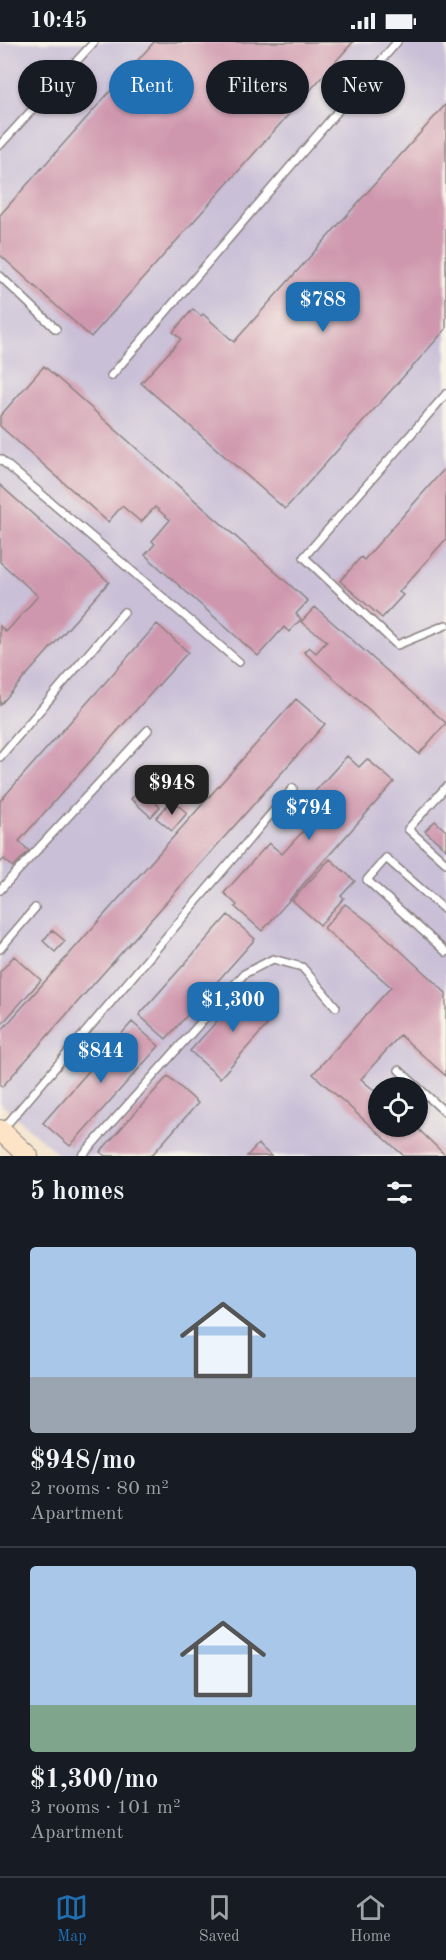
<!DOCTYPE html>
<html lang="en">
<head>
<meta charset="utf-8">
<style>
	body { margin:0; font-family:"Old Standard TT",serif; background:#20242c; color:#f1f3f6; height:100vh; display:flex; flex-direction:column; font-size:22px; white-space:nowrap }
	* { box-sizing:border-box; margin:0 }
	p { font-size:20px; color:#9ea1a6 }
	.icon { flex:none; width:33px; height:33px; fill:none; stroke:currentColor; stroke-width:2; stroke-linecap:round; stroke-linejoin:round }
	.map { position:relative; height:1114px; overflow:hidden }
	.drawer { display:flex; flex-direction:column; background:#171b24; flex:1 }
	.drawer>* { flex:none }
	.banner { position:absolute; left:18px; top:18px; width:411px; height:54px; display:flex; gap:12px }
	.tools { position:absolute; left:368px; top:1035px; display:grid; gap:12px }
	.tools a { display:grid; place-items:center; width:60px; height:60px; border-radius:50%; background:#171b24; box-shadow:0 2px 4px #0004; font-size:30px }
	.price { position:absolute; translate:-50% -51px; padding:0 14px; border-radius:12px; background:#1f6fb2; color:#fff; font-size:20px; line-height:39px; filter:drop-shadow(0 2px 3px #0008) }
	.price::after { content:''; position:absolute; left:50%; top:36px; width:18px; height:14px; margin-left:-9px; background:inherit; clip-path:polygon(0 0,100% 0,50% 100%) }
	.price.current { background:#222; color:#fff }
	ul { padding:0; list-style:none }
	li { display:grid; align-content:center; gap:12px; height:318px; padding:0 30px }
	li+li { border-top:2px solid #363941 }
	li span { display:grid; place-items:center; height:186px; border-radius:6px; color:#555 }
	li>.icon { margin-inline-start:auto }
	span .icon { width:108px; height:108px; fill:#fffc; stroke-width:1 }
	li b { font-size:26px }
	h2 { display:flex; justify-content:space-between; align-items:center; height:72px; padding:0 30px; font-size:26px }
	.chip { padding:0 21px; border-radius:27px; background:#171b24; box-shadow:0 2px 4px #0004; font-size:21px; line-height:54px }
	.chip.current { background:#1f6fb2; color:#fff }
	.status { display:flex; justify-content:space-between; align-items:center; height:42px; padding:0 30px; background:#171b24; direction:ltr }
	.status svg { height:16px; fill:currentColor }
	.menu { display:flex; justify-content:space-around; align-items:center; height:84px; border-top:2px solid #363941; background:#171b24; font-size:16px; color:#9ea1a6 }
	.menu a { display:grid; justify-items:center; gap:3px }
	.menu .current { color:#1f6fb2 }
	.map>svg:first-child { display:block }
	.industrial { fill:#c9bfd7; fill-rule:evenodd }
	.building { fill:#cf97ad }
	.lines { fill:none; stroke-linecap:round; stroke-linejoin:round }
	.lane-casing { stroke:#8b8282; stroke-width:10 }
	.secondary-casing { stroke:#8b8282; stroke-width:22 }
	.lane { stroke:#fff; stroke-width:7 }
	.secondary { stroke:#fee4c6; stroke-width:20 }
</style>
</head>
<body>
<div class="status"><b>10:45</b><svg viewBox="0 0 49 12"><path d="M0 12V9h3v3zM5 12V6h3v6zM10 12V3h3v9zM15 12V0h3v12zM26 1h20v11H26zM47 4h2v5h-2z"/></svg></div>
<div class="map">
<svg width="446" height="1114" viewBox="0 0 446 1114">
	<rect width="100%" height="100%" fill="#f7f3e8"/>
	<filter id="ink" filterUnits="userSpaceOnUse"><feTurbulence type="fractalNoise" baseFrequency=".0167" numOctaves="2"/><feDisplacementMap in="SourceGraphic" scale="12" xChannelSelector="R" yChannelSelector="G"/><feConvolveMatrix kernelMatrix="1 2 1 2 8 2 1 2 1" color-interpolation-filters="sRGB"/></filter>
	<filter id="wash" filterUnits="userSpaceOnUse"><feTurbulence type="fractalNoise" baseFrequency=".008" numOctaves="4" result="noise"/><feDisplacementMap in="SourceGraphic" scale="24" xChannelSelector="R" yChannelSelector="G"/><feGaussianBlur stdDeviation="1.35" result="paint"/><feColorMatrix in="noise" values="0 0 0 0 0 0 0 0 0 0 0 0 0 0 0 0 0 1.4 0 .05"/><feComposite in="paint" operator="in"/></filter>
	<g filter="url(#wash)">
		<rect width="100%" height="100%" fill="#f4e3ca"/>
		<path class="industrial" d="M0,0H446V1114H60L0,1061ZM378,1046H417V1084H378Z"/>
		<g id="blocks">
			<path class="building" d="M154,0H353L91,295L0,213V173Z
				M446,62V287L285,467L141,341L181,297L173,290L193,267L201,274L203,272L234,300Z
				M44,324L308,559L296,572L301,577L289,590L284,585L258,614L145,513L155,502L152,499L170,478L155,465L141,480L122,464L108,480L0,384V374Z
				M446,425V497L399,550L403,553L382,576L340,539L361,515L364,518Z
				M0,443L109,540L0,663V584L6,590L38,554L0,520Z
				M315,565L446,681L419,712L304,610L309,605L316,611L327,599L301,580Z
				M157,582L188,610L19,799L29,809L13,825L4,817L0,821V759Z
				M296,657L325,682L2,1045L0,1043V990Z
				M347,714L359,725L367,717L394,740L262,889L235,865L237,863L224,851L269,801L282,812L305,787L292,775Z
				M141,747L160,765L151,775L131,757Z
				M172,758L187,771L172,789L156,776Z
				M435,779L446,789V807L425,789Z
				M330,817L355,839L341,854L344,856L320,883L292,858Z
				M345,862L373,883L446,951V1034L400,993L361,1037L378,1052V1084H415L446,1114H404L313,1032L391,945L324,886Z
				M228,873L255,897L166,997L139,973Z
				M52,888L65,899L55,910L43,899Z
				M14,914L41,938L0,984V930Z
				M246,947L276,973L220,1036L190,1009Z
				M132,980L159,1004L70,1104L43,1081Z
				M168,1034L198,1061L151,1114H105L100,1110Z
				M258,1102L271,1114H247Z"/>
		</g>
	</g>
	<g filter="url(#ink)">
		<use href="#blocks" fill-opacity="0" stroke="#8b8282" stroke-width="1.5"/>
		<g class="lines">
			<defs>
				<path id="lane" d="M0,103L94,0
					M0,234L56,287
					M111,334L397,0
					M446,352L304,515L397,603L446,583
					M0,417L239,620
					M0,715L124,570
					M446,745L408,787L446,821
					M0,848L148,688
					M446,869L386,816L367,838L446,910
					M0,907L35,866
					M399,1028L446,1071
					M3,1087L293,746
					M82,1114L244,932L273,917L302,925L336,965"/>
				<path id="secondary" d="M0,1088L28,1114"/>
			</defs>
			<use href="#lane" class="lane-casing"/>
			<use href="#secondary" class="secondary-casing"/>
			<use href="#lane" class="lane"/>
			<use href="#secondary" class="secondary"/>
		</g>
	</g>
</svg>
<div class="tools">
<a><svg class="icon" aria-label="locate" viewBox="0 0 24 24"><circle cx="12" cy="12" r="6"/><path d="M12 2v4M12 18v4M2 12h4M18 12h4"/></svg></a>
</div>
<b class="price" style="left:323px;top:291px">$788</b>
<b class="price current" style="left:172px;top:774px">$948</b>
<b class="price" style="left:309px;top:799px">$794</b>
<b class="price" style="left:233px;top:991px">$1,300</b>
<b class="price" style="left:101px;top:1042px">$844</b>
<div class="banner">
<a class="chip">Buy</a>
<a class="chip current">Rent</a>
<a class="chip">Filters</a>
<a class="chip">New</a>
</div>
</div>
<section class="drawer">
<h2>5 homes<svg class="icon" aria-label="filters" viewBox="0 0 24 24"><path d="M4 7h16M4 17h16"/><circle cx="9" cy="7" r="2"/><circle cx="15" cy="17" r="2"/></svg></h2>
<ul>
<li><span style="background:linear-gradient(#a9c7e8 70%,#9aa5b1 0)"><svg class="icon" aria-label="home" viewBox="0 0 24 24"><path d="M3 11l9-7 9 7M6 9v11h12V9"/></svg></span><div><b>$948/mo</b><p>2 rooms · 80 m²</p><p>Apartment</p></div></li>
<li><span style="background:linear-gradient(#a9c7e8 75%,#7fa58c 0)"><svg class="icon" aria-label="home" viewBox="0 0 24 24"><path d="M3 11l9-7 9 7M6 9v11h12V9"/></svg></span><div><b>$1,300/mo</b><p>3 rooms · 101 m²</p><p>Apartment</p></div></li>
</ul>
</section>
<nav class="menu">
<a class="current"><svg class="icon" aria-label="map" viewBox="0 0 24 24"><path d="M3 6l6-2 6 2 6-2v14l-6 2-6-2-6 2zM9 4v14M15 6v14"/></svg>Map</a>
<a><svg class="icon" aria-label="saved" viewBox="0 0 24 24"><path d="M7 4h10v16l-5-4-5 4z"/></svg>Saved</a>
<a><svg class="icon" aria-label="home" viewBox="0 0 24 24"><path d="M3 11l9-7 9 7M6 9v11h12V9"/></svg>Home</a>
</nav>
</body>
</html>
